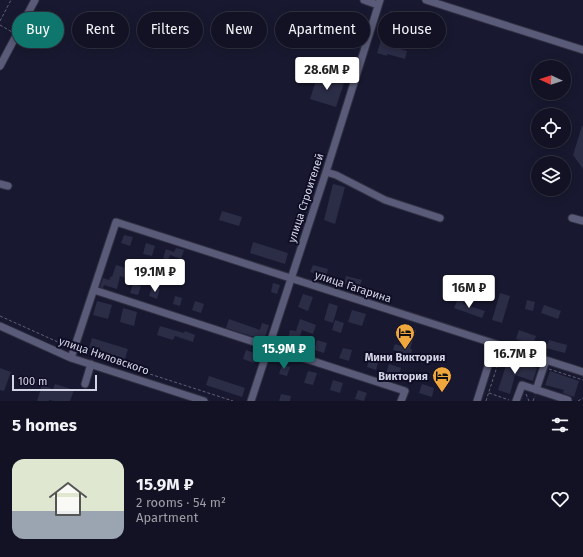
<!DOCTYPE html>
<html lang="en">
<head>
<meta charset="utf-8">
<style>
	body { margin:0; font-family:"Fira Sans",sans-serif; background:#1b1b2c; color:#f1f3f6; height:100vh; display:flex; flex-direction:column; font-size:15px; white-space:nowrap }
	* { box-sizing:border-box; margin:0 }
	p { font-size:13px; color:#9c9ea6 }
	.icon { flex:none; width:22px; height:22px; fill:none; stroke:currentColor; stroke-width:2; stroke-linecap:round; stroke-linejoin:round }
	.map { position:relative; height:401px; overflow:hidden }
	.drawer { display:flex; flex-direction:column; background:#121224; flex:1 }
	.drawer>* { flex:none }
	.guide { position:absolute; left:12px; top:12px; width:559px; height:36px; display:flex; gap:8px }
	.needle { width:26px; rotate:273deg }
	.tools { position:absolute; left:531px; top:60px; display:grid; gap:8px }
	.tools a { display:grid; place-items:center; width:40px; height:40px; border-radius:50%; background:#121224; box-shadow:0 2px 10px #0003,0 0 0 1px #313241; font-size:20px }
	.scale { position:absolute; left:12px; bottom:10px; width:85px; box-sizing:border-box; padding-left:4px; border:2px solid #d2d4e5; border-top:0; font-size:11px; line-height:14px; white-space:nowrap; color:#d2d4e5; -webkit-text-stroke:3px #0f0e26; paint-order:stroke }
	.price { position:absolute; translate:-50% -34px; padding:0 9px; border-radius:4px; background:#fff; color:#222; font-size:13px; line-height:26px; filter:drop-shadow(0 1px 2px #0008) }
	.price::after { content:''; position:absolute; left:50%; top:24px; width:12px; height:9px; margin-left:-6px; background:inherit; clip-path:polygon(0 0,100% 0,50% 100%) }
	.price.on { background:#0f766e; color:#fff }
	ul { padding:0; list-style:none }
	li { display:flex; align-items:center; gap:12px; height:100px; padding:0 12px }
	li+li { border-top:1px solid #313241 }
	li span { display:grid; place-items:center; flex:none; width:112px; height:80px; border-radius:12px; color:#555 }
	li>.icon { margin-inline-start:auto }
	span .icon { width:48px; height:48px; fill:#fffc; stroke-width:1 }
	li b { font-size:17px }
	h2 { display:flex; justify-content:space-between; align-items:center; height:48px; padding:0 12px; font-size:17px }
	.tag { padding:0 14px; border-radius:18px; background:#121224; box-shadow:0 2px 10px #0003,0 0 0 1px #313241; font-size:14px; line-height:36px }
	.tag.on { background:#0f766e; color:#fff }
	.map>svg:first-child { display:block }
	.building { fill:#2b2c46 }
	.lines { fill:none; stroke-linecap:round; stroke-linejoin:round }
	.minor-casing { stroke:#323144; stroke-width:9 }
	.path { stroke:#606176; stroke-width:1; stroke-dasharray:3 2; stroke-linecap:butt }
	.minor { stroke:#595b78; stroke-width:7 }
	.labels { text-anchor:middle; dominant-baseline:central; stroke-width:4; stroke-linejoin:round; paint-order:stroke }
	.street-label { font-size:11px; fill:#d2d4e5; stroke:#0f0e26 }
	.poi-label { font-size:11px; font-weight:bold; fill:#d2d4e5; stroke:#0f0e26 }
</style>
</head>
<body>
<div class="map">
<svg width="583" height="401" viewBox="0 0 583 401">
	<rect width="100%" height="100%" fill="#181830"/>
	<path class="building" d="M390,11L400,14L390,46L407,51L405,59L387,54V56L377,53Z
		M318,74L344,83L336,107L310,99Z
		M582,126H583V169L573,155Z
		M333,184L345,187L335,224L324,220Z
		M222,211L242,217L239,226L219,220Z
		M124,235L133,237L130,246L121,243Z
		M253,242L288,253L285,264L250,253Z
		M146,243L155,246L152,256L143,254Z
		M176,248L184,250L181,259L170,255L168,260L163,258L166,249L174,252Z
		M116,265L129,269L126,278L120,276L117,289L104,285L103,288L100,287L103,278L109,280L111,276L112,277Z
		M313,265L328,269L326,277L310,272Z
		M346,276L362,280L359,288L344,284Z
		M273,283L280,285L277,294L271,292Z
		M133,284L141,286L138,295L130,293Z
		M152,287L160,289L157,299L149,296Z
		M500,293L510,296L502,323L492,320Z
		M303,294L313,297L308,311L298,307Z
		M175,296L182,298L180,306L173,304Z
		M458,298L465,300L463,304L485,311L482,318L454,308Z
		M527,300L535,302L533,311L525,309Z
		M97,301L112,305L108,319L93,315Z
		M195,301L204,304L201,313L192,310Z
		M329,303L338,306L333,323L324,320Z
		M544,305L561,311L558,319L541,313Z
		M123,308L137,312L134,326L120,322Z
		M352,310L366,314L362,326L348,322Z
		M229,319L260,330L262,323L269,325L264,340L226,328Z
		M300,319L316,325L313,334L302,330L297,346L287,343L290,330L296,331Z
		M335,320L344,323L341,333L332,330Z
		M160,326L184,333L185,331L195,335L193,342L175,336L173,340L157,335Z
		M406,327L416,330L410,349H412L411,355L393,350L395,344L401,346Z
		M519,330L536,336L533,345L516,339Z
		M92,338L128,349L125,359L89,348Z
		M317,340L327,343L324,353L314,350Z
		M549,340L567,345L565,353L546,348Z
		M343,348L352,350L349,361L339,358Z
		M246,350L257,354L254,363L243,359Z
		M370,356L379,358L376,370L367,367Z
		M508,359L537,368L533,381L515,375L510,394L498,390Z
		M389,364L401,368L398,378L386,374Z
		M282,365L290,367L287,376L279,374Z
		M0,368L11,372L4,391L0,390Z
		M308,371L317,373L313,385L304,383Z
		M550,371L579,381L574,397L563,393L564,390L545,385Z
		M209,376L245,388L242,397L206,385Z
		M333,380L343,383L340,393L330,390Z
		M55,384L74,390L70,401H54L49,400V401H37L42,385L53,389Z
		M422,384L434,388L432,397L419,393Z
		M358,390L367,393L364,401L355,399Z
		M281,394L291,396L290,401H279Z"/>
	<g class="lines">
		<defs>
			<path id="minor" d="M364,0L378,5
				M426,0L583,50
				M0,66L35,0
				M326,172L336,175L385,200L440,218
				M0,184L8,186
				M572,218L583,221
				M94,290L405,391L401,401
				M0,326L71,358L204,401
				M71,358L116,222L583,372
				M85,384L91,364
				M536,390L546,360
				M251,401L326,172L380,0
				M477,401L495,344
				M516,401L522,385L568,400V401"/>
		</defs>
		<use href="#minor" class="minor-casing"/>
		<path class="path" d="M0,21L11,0
			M0,25L12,32
			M0,316L69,347
			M79,351L233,401
			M501,354L537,365
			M549,369L583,380
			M489,393L509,400
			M526,394L529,401
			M486,401L501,354
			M533,401L535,396
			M578,401L583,398"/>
		<use href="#minor" class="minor"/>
	</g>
	<defs>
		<symbol id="hotel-pin" viewBox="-11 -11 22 30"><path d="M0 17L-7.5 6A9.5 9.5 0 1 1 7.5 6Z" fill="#efa73d" stroke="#0f0e26"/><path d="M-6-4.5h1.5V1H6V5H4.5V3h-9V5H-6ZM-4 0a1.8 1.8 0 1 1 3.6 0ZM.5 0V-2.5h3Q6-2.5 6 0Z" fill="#111"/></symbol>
	</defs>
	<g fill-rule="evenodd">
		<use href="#hotel-pin" x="394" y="322" width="22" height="30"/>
		<use href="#hotel-pin" x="431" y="365" width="22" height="30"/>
	</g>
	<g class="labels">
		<g class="street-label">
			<text transform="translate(306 198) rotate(-72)">улица Строителей</text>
			<text transform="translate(353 287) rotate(18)">улица Гагарина</text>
			<text transform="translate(104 356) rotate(19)">улица Ниловского</text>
		</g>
		<g class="poi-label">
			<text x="405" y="357">Мини Виктория</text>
			<text x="428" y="376" text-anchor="end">Виктория</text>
		</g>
	</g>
</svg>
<div class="tools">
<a><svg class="needle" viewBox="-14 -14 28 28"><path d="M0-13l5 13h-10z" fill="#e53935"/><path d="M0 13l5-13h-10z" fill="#9c9ea6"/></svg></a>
<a><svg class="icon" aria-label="locate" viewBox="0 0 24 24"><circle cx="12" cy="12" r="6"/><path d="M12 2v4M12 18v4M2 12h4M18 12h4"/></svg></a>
<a><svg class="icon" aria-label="layers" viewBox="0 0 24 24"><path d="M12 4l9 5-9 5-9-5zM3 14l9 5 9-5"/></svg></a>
</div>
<div class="scale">100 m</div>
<b class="price" style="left:327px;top:91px">28.6M ₽</b>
<b class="price" style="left:155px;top:293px">19.1M ₽</b>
<b class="price" style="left:469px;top:309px">16M ₽</b>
<b class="price on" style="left:284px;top:370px">15.9M ₽</b>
<b class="price" style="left:515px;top:375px">16.7M ₽</b>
<div class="guide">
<a class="tag on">Buy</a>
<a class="tag">Rent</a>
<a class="tag">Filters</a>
<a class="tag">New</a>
<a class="tag">Apartment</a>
<a class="tag">House</a>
</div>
</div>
<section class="drawer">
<h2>5 homes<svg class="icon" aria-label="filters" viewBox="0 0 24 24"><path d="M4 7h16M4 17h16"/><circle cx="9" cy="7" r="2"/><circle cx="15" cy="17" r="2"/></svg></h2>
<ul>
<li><span style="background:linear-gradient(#dfe7d0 65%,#9aa5b1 0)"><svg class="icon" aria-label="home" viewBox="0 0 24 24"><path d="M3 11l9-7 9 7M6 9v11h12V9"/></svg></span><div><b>15.9M ₽</b><p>2 rooms · 54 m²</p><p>Apartment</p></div><svg class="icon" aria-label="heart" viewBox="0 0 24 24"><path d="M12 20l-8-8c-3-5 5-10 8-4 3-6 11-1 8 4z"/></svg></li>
</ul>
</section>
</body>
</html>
